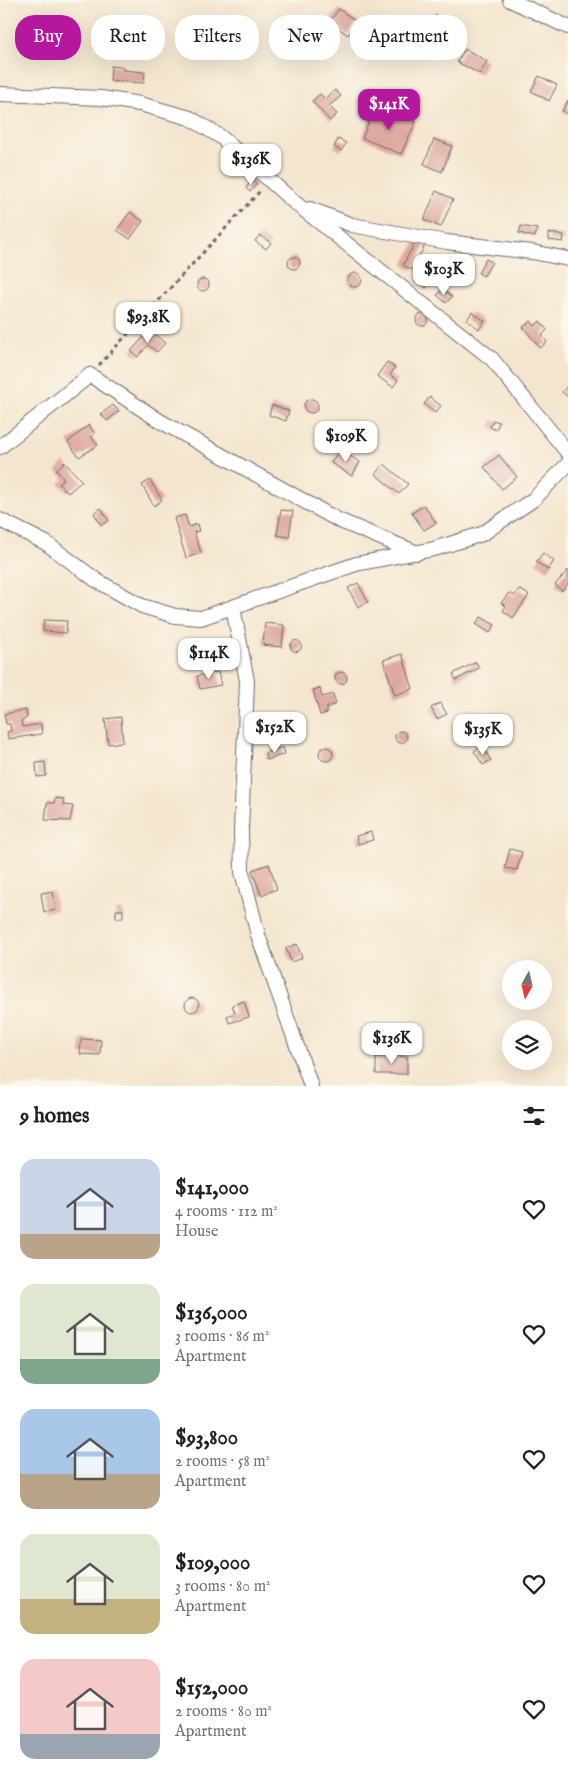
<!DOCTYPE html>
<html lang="en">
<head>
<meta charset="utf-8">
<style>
	body { margin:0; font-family:"IM FELL English",serif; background:#f2f2f2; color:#202124; height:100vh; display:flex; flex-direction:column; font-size:19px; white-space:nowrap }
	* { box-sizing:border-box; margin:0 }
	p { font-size:16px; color:#757577 }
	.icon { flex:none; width:28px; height:28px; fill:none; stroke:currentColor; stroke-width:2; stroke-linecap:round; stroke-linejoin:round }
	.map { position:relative; height:1086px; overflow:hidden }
	.sheet { display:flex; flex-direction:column; background:#fff; flex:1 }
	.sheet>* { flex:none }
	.top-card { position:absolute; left:15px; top:15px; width:539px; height:45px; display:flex; gap:10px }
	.needle { width:32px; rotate:188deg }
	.buttons { position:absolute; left:502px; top:960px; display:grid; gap:10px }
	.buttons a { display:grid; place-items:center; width:50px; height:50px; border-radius:50%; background:#fff; box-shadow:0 5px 20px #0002; font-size:25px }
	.price { position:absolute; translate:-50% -42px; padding:0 11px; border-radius:10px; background:#fff; color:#222; font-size:16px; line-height:32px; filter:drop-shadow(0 1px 2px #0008) }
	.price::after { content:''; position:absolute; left:50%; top:30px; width:15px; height:11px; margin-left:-8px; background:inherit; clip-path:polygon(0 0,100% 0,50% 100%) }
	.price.active { background:#b5179e; color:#fff }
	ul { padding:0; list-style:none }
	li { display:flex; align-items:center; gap:15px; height:125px; padding:0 20px }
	li span { display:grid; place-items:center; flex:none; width:140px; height:100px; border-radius:15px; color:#555 }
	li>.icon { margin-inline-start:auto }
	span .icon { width:60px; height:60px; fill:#fffc; stroke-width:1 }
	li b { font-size:21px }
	h2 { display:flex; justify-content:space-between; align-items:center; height:60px; padding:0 20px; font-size:21px }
	.pill { padding:0 18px; border-radius:20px; background:#fff; box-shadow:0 5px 20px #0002; font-size:18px; line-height:45px }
	.pill.active { background:#b5179e; color:#fff }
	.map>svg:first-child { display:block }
	.building { fill:#dea99f }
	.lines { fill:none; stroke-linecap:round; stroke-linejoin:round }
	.street-casing { stroke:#6c676e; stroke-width:16 }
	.path { stroke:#6c676e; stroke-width:3; stroke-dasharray:4 4; stroke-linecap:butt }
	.street { stroke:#fff; stroke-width:14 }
</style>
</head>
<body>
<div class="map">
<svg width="568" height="1086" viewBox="0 0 568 1086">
	<rect width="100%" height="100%" fill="#fbf7ec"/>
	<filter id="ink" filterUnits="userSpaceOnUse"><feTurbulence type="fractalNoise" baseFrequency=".02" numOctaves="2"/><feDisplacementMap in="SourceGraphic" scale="10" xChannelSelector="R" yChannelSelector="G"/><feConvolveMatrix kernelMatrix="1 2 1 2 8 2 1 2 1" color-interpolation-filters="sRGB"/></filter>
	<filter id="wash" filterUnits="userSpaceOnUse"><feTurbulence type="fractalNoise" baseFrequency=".0096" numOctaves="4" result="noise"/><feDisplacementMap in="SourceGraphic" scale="20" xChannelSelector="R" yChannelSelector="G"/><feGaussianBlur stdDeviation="1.12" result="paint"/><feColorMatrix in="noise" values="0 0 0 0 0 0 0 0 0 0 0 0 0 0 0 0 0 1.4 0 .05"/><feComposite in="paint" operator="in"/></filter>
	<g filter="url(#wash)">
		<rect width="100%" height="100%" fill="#f4e6ce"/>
		<g id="blocks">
			<path class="building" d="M339,9L357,22L348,35L329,22Z
				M436,15L442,21L437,26L442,30L432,42L415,26L422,19L427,24Z
				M34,27L36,50L22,51L19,28Z
				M465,49L487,61L480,74L457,62Z
				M111,66L123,67V70L145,72L144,83L110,81Z
				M539,76L557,85L549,101L531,91Z
				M335,90L341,96L329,106L337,114L330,121L312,101L320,94L325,99Z
				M568,100V114L562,111Z
				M374,109L402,120L403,115L416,121L401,154L362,138Z
				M338,139L346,143L341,151L334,147Z
				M434,139L452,146L442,172L424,164Z
				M252,180L257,184L250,192L246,188Z
				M436,191L453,199L441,227L424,220Z
				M130,212L143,221L130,239L117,230Z
				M521,226L537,229L535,237L519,233Z
				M549,233L564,235L563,242L549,240Z
				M260,235L271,243L266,249L255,241Z
				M417,239L426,243L412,270L403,265Z
				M288 263a6 6 0 1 1 12 0a6 6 0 1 1-12 0Z
				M486,259L492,262L484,276L478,273Z
				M422,273L431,281L426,288L416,280Z
				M348 280a7 7 0 1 1 14 0a7 7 0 1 1-14 0Z
				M197 285a6 6 0 1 1 12 0a6 6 0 1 1-12 0Z
				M443,289L452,297L446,303L437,295Z
				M472,312L485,321L479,329L467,320Z
				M416 320a6 6 0 1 1 12 0a6 6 0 1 1-12 0Z
				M531,321L535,326L540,321L547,330L542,335L547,342L540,348L523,327Z
				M150,330L165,343L157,352L148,345L138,357L131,351Z
				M387,362L395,368L390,375L398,380L393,387L377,376Z
				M568,385V397L562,392Z
				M430,397L441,406L435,413L424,404Z
				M304 406a7 7 0 1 1 14 0a7 7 0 1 1-14 0Z
				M113,405L119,411L107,421L101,414Z
				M272,405L289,411L286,421L269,415Z
				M493,420L499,422L496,430L490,427Z
				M89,425L95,434L91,437L98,445L79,457L68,442Z
				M339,450L360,462L352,476L331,463Z
				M499,455L517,477L502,489L484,467Z
				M64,462L82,481L68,493L59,484L64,479L56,470Z
				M384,464L408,484L399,494L375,474Z
				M150,480L162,500L154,506L142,485Z
				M424,505L436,523L424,530L412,513Z
				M101,508L109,521L101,525L94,513Z
				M281,510L293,511L289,537L277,535Z
				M185,515L189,527L197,524L199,531L194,532L201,553L186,558L174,518Z
				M543,553L554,561L548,570L536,562Z
				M568,570V584L562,591L555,585Z
				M358,583L368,602L358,607L348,588Z
				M519,589L529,595L513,618L503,611L506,606L501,603L509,593L514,596Z
				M481,617L495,625L490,633L476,624Z
				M44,620L67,621L66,633L43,631Z
				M265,623L284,625L282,647L263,645Z
				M290.5 646a5.5 5.5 0 1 1 11 0a5.5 5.5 0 1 1-11 0Z
				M402,654L413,689L395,695L383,660Z
				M476,662L479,668L456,680L453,674Z
				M335 678a6 6 0 1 1 12 0a6 6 0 1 1-12 0Z
				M218,672L221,685L200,689L197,676Z
				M320,688L322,697L333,694L336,704L327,707V713L320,715L313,690Z
				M440,703L447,714L437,719L431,708Z
				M26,710L27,718L21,721L22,727L41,724L42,734L8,739L7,732L11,731L10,724H6L4,714Z
				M121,717L123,742L108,744L105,719Z
				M395 737a6 6 0 1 1 12 0a6 6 0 1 1-12 0Z
				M482,746L491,760L483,765L474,751Z
				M319 754a7 7 0 1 1 14 0a7 7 0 1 1-14 0Z
				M283,747L285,754L267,760L265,753Z
				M45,762L46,776L37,777L36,763Z
				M55,798L64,799L63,805L73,806L70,821L45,820L47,803H54Z
				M371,832L373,840L358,844L356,836Z
				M510,849L522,852L517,870L505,868Z
				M269,864L277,889L261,895L252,870Z
				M53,891L56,910L44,912L41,893Z
				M116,910H123V918H116Z
				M297,944L302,958L291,962L286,948Z
				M185 1005a7 7 0 1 1 14 0a7 7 0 1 1-14 0Z
				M244,1001L249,1017L229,1023L227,1016L235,1013L232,1005Z
				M81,1039L101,1040L100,1055L80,1054Z
				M407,1056V1074H376V1057Z"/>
		</g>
	</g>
	<g filter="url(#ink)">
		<use href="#blocks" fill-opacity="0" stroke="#6c676e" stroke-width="1"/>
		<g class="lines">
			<defs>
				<path id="street" d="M510,0L568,27
					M0,94L101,98L140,104L190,118L221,137L294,202L492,359L568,453
					M310,209L352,225L447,242L532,252L568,259
					M0,447L90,375L160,421L338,520L417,553
					M0,520L46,543L96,580L142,606L175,616L201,618L356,564L434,549L482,534L534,499L568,464
					M233,607L247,681L241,831L242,872L258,935L311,1086"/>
			</defs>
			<use href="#street" class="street-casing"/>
			<path class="path" d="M99,365L261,190"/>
			<use href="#street" class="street"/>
		</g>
	</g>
</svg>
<div class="buttons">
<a><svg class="needle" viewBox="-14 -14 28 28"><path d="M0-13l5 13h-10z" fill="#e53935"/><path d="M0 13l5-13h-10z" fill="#757577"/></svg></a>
<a><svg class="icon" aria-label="layers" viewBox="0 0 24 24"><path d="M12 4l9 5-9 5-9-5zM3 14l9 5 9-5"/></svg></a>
</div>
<b class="price active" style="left:389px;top:131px">$141K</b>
<b class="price" style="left:251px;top:186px">$136K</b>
<b class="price" style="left:444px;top:296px">$103K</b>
<b class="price" style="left:148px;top:344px">$93.8K</b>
<b class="price" style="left:346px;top:463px">$109K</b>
<b class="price" style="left:209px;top:680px">$114K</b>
<b class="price" style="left:275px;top:754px">$152K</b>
<b class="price" style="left:483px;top:756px">$135K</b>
<b class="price" style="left:392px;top:1065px">$136K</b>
<div class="top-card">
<a class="pill active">Buy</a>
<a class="pill">Rent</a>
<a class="pill">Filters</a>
<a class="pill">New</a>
<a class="pill">Apartment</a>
</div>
</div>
<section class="sheet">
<h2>9 homes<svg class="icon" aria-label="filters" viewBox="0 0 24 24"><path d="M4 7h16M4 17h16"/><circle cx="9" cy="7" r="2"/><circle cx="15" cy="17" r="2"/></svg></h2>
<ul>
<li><span style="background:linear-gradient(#c9d6e8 75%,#b9a48a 0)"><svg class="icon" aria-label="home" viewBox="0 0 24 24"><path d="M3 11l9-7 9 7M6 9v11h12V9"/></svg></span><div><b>$141,000</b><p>4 rooms · 112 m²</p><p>House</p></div><svg class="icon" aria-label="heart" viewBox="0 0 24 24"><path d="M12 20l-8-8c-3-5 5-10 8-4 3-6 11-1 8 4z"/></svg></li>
<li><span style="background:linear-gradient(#dfe7d0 75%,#7fa58c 0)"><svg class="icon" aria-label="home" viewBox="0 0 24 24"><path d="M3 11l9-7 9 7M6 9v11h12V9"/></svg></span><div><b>$136,000</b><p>3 rooms · 86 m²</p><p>Apartment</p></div><svg class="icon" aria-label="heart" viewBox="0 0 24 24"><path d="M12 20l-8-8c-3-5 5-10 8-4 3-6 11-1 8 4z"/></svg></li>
<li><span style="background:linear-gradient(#a9c7e8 65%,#b9a48a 0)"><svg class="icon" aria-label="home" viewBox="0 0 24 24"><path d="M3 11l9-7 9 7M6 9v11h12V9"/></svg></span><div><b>$93,800</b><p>2 rooms · 58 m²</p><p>Apartment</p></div><svg class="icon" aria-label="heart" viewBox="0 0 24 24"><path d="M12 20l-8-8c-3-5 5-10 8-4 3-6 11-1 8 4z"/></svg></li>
<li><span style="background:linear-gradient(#dfe7d0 65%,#c2b280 0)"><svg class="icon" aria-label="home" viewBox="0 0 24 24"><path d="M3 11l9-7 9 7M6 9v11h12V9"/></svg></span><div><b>$109,000</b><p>3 rooms · 80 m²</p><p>Apartment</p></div><svg class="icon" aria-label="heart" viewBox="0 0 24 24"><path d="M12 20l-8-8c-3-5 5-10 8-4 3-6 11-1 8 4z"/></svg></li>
<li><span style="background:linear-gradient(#f6c9c9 75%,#9aa5b1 0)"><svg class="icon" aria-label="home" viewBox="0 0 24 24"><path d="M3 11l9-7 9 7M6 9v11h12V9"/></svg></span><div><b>$152,000</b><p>2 rooms · 80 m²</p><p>Apartment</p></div><svg class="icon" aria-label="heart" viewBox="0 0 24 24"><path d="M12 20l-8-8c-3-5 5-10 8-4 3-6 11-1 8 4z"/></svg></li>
</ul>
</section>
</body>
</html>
